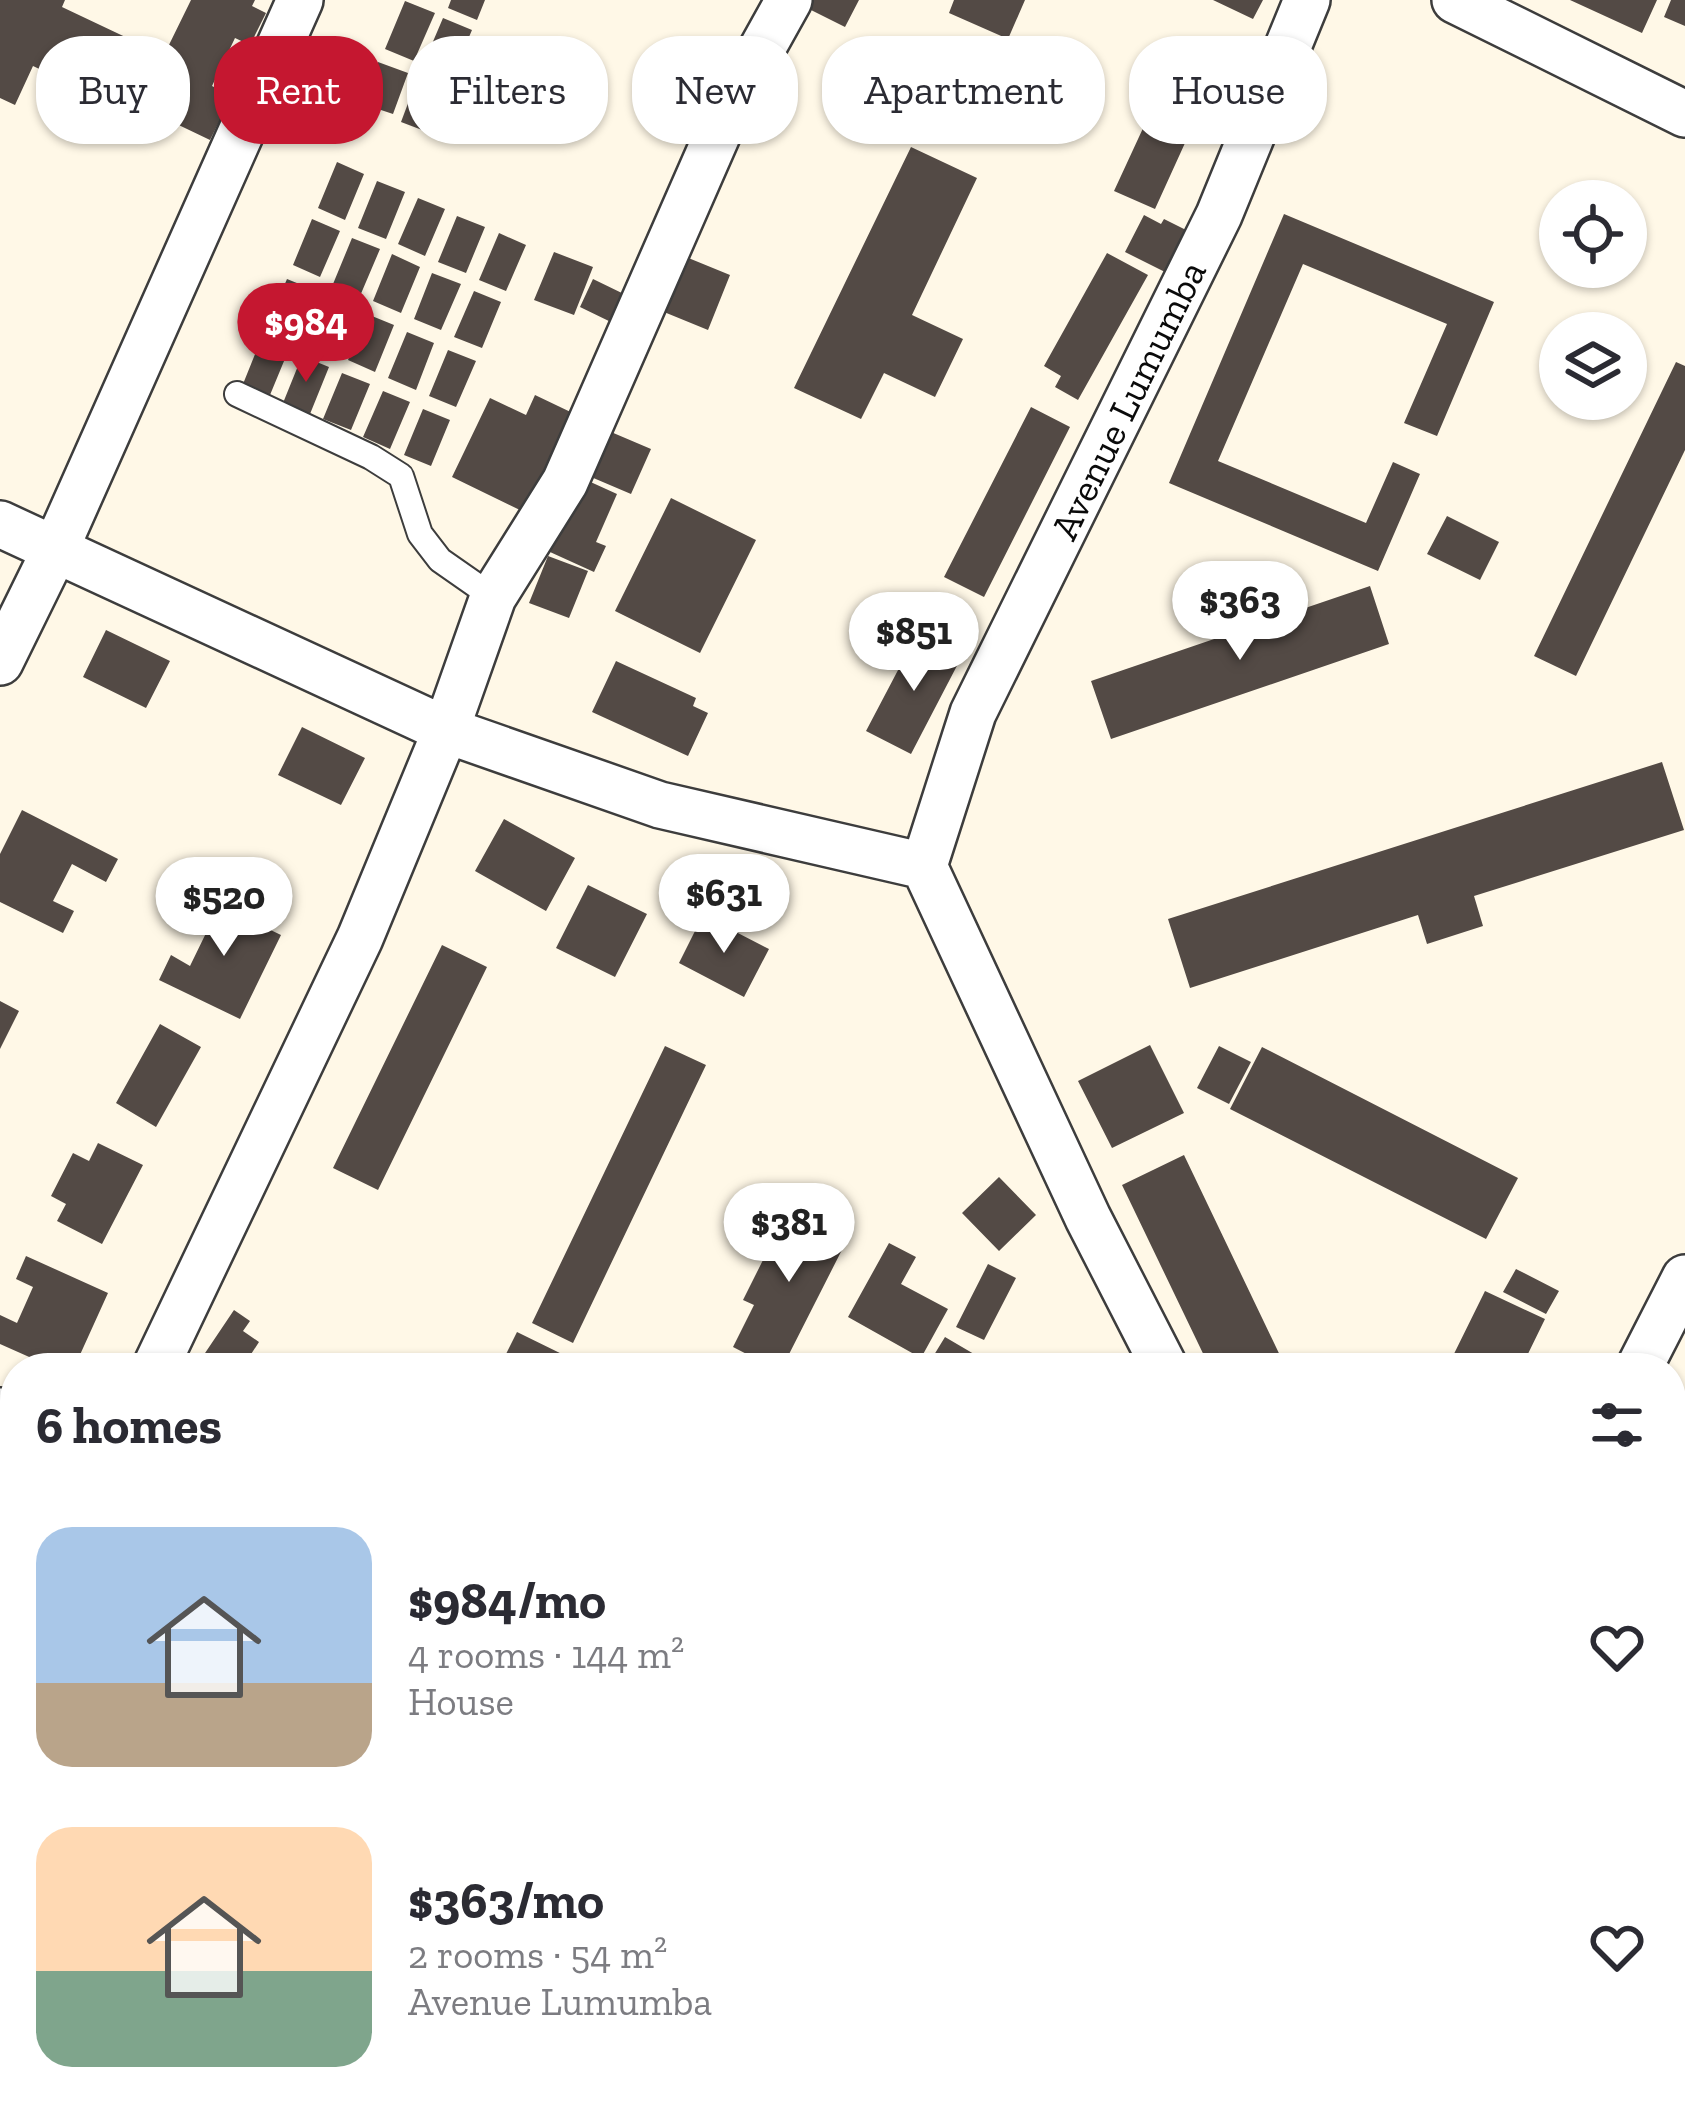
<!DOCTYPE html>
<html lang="en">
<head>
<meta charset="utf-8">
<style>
	body { margin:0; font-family:"Zilla Slab",serif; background:#f2f2f3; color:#2b2b33; height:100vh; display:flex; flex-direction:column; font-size:45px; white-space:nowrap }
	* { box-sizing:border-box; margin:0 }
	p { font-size:39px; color:#7c7c81 }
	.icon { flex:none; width:66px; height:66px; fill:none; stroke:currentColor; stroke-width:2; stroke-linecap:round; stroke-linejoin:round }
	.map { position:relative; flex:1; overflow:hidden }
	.sheet { position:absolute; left:0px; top:1353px; width:1686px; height:771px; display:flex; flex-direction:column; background:#fff; border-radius:48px 48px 0 0; box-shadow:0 3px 9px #0004 }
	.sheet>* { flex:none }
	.hud { position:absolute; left:36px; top:36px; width:1614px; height:108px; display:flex; gap:24px }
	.buttons { position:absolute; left:1539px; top:180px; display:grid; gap:24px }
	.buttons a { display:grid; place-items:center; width:108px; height:108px; border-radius:50%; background:#fff; box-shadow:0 3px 9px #0004; font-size:60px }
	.price { position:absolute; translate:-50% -102px; padding:0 27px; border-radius:42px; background:#fff; color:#222; font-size:39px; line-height:78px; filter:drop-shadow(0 3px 6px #0008) }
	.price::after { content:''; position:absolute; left:50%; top:72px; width:36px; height:27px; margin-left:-18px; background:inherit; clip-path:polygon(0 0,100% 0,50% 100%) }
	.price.on { background:#c51730; color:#fff }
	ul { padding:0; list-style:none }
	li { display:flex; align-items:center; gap:36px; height:300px; padding:0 36px }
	li span { display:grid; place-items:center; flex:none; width:336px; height:240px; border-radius:36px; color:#555 }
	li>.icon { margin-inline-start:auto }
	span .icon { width:144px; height:144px; fill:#fffc; stroke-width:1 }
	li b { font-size:51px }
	h2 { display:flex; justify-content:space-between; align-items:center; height:144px; padding:0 36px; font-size:51px }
	.chip { padding:0 42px; border-radius:48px; background:#fff; box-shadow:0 3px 9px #0004; font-size:42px; line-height:108px }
	.chip.on { background:#c51730; color:#fff }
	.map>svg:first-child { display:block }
	.building { fill:#534a45 }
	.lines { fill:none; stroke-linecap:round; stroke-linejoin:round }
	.service-casing { stroke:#3d3d3d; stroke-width:28 }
	.minor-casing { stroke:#3d3d3d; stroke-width:50 }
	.service { stroke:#fff; stroke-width:24 }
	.minor { stroke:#fff; stroke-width:45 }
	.labels { text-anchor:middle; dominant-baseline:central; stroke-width:12; stroke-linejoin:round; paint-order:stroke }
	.street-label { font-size:39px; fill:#0a0a0a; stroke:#fff }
</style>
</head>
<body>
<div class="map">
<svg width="1685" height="2123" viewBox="0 0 1685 2123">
	<rect width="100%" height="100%" fill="#fff8e7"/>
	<path class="building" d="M0,0H65L62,7L157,52L128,111L33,66L15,105L0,98Z
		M191,0H255L252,6L266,13L250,45L235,38L212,86L232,96L210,140L139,106Z
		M451,0H485L477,20L448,8Z
		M808,0H859L845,27L805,7Z
		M954,0H1025L1008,39L949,13Z
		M1213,0H1263L1253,19Z
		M1570,0H1657L1642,33Z
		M1671,0H1685V26L1664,17Z
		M405,1L435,13L414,61L385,49Z
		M443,18L472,30L452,77L423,65Z
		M1181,46L1248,75L1231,111L1205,99L1155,209L1114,191Z
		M378,62L408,73L393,114L363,104Z
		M416,82L445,92L430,133L401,122Z
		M911,147L977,178L912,315L963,339L935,397L884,373L861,419L794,388Z
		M337,162L364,174L345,220L318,208Z
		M377,181L405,192L386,239L358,228Z
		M418,198L445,209L425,256L398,244Z
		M1284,214L1494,302L1437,436L1404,423L1447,324L1303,264L1218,461L1366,523L1393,462L1420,474L1378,571L1169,483Z
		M1144,215L1161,224L1164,219L1192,233L1171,275L1125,252Z
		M457,216L485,227L466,273L438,262Z
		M312,219L340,231L320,277L293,265Z
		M499,233L526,245L506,291L479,280Z
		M352,238L380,249L360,296L333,284Z
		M554,252L593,267L574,315L534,300Z
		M1107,253L1148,275L1078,400L1055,387L1061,376L1044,366Z
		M392,254L420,267L401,313L373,301Z
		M686,257L730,275L708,330L664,312Z
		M432,273L461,284L441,330L414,319Z
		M287,279L314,290L295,336L267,325Z
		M593,279L628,296L615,324L580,307Z
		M474,291L501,302L482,348L454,337Z
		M327,297L354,309L335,355L307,344Z
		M367,314L394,325L375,372L348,360Z
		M407,332L434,343L416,390L388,378Z
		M262,337L289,349L270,395L243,384Z
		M448,350L476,361L456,407L429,396Z
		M302,356L329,367L310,414L283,403Z
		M1676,362L1685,366V450L1576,676L1534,656Z
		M342,373L370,384L351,430L323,419Z
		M383,391L410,402L390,449L363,437Z
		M535,395L581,417L558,443L524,512L452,477L490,398L526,415Z
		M1031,407L1070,427L984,597L944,577Z
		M423,409L450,420L431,466L404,455Z
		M604,429L651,449L631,494L584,474Z
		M584,479L617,494L596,542L606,546L594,572L550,552Z
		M671,498L756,540L700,653L615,611Z
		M1447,516L1499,542L1480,580L1427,554Z
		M548,556L588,571L569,618L529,603Z
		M1370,586L1389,644L1111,739L1091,681Z
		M106,630L170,661L146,708L83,677Z
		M917,634L961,658L911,754L866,731Z
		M616,661L696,698L693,706L708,713L688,756L592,712Z
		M302,727L365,758L341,805L278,775Z
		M1662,762L1684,830L1474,896L1483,926L1427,944L1418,915L1190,988L1168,919Z
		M22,810L118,859L106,882L72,864L53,901L74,911L63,933L0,902V854Z
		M504,819L575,858L546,911L475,871Z
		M588,885L647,914L615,977L556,948Z
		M200,896L281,935L240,1019L159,980L171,955L190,966L208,929L189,920Z
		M703,915L769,949L744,997L679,963Z
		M442,945L487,967L378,1190L333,1168Z
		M0,1001L19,1011L0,1049Z
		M160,1024L201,1047L156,1127L116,1103Z
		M1150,1045L1184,1113L1112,1148L1078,1081Z
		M665,1046L706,1065L573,1343L532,1323Z
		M1219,1046L1251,1062L1229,1104L1197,1088Z
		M1262,1047L1518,1178L1486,1239L1230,1109Z
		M98,1143L143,1165L102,1244L57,1221L66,1204L51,1196L73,1153L89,1161Z
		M1184,1155L1286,1368H1210L1122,1185Z
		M999,1177L1036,1215L999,1251L962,1213Z
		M791,1204L850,1234L782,1368H774L733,1347L754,1305L743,1300Z
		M889,1243L916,1257L901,1284L948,1309L921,1358L848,1317Z
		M26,1256L108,1293L74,1368H54L0,1344V1315L17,1323L33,1287L16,1279Z
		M988,1264L1016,1278L984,1340L956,1327Z
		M1516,1269L1559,1291L1546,1314L1503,1292Z
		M1485,1291L1545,1319L1521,1368H1447Z
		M234,1310L250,1321L243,1331L259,1342L242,1368H208L199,1362Z
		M517,1332L568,1357L563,1368H499Z
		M945,1337L991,1364L989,1368H926Z
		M1685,1412V1456L1671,1449Z
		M1671,1478L1685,1486V1603L1681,1609L1671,1604Z
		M1671,1622L1685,1630L1681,1675L1671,1670Z
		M1671,1673L1685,1680V1710L1671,1736Z
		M1671,1772L1684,1779L1671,1802Z
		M1685,1786V1911L1671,1904V1814Z
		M1685,2000V2045L1671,2038V2028Z
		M1671,2072L1685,2079V2123H1654L1625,2109H1671Z
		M163,2109H259L252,2123H156Z
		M383,2109H434L463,2123H376Z
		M608,2109H696L689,2123H601Z"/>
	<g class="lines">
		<defs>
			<path id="service" d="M237,394L371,457L401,476L420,534L440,560L493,597"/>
			<path id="minor" d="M1455,0L1685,114
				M0,524L446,730L660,805L924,866
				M0,662L56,548L300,0
				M924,866L973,713L1219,215L1307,0
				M924,866L1088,1218L1165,1368
				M155,1368L360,938L446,730L493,597L565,482L729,108L789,0
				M1639,1368L1685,1278
				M0,1411L15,1418
				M1445,2109L1475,2123
				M1241,2123L1249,2109"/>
		</defs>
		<use href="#service" class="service-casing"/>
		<use href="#minor" class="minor-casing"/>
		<use href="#service" class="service"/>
		<use href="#minor" class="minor"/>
	</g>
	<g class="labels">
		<g class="street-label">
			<text transform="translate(1128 400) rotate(-64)">Avenue Lumumba</text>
		</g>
	</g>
</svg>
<div class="buttons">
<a><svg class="icon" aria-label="locate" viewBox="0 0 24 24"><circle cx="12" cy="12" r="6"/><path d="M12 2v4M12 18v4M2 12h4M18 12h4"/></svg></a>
<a><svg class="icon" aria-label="layers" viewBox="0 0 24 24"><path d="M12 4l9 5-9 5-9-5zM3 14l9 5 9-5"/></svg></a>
</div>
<b class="price on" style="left:306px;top:385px">$984</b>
<b class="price" style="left:1240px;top:663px">$363</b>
<b class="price" style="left:914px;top:694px">$851</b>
<b class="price" style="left:724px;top:956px">$631</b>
<b class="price" style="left:224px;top:959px">$520</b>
<b class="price" style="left:789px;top:1285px">$381</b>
<div class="hud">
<a class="chip">Buy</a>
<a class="chip on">Rent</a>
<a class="chip">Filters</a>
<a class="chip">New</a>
<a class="chip">Apartment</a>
<a class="chip">House</a>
</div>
<section class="sheet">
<h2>6 homes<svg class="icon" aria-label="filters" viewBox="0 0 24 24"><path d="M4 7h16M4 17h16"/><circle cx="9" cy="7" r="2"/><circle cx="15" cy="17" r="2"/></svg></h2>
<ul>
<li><span style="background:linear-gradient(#a9c7e8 65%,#b9a48a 0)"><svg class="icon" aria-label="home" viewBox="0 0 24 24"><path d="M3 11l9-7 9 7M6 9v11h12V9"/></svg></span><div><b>$984/mo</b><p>4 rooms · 144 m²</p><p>House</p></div><svg class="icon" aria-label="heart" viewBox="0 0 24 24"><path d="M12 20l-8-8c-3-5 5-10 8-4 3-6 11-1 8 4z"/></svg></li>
<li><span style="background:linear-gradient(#ffd9b3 60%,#7fa58c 0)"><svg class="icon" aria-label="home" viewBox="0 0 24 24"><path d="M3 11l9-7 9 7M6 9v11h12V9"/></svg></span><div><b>$363/mo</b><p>2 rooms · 54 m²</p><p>Avenue Lumumba</p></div><svg class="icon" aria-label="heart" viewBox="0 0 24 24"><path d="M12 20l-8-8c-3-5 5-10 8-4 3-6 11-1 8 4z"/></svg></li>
</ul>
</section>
</div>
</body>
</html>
